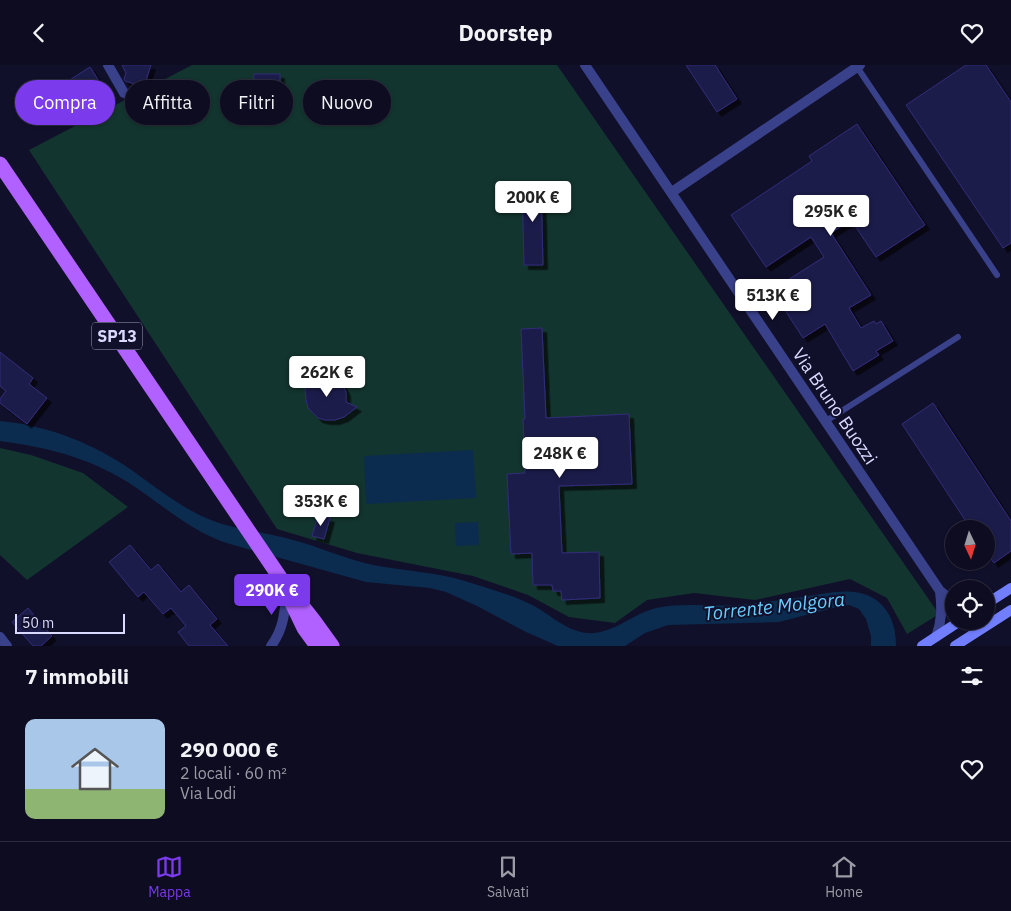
<!DOCTYPE html>
<html lang="it">
<head>
<meta charset="utf-8">
<style>
	body { margin:0; font-family:"IBM Plex Sans",sans-serif; background:#161529; color:#f1f3f6; height:100vh; display:flex; flex-direction:column; font-size:19px; white-space:nowrap }
	* { box-sizing:border-box; margin:0 }
	p { font-size:16px; color:#9a9ba5 }
	.icon { flex:none; width:28px; height:28px; fill:none; stroke:currentColor; stroke-width:2; stroke-linecap:round; stroke-linejoin:round }
	.map { position:relative; height:581px; overflow:hidden }
	.drawer { display:flex; flex-direction:column; background:#0d0c20; flex:1 }
	.drawer>* { flex:none }
	.top-card { position:absolute; left:15px; top:15px; width:500px; height:45px; display:flex; gap:10px }
	.needle { width:32px; rotate:176deg }
	.fabs { position:absolute; left:945px; top:455px; display:grid; gap:10px }
	.fabs a { display:grid; place-items:center; width:50px; height:50px; border-radius:50%; background:#0d0c20; box-shadow:0 1px 4px #0004,0 0 0 1px #2d2c3e; font-size:25px }
	.scale { position:absolute; left:15px; bottom:12px; width:110px; box-sizing:border-box; padding-left:5px; border:2px solid #dadaff; border-top:0; font-size:14px; line-height:18px; white-space:nowrap; color:#dadaff; -webkit-text-stroke:4px #11102b; paint-order:stroke }
	.price { position:absolute; translate:-50% -42px; padding:0 11px; border-radius:5px; background:#fff; color:#222; font-size:16px; line-height:32px; filter:drop-shadow(0 1px 2px #0008) }
	.price::after { content:''; position:absolute; left:50%; top:30px; width:15px; height:11px; margin-left:-8px; background:inherit; clip-path:polygon(0 0,100% 0,50% 100%) }
	.price.active { background:#7c3aed; color:#fff }
	ul { padding:0; list-style:none }
	li { display:flex; align-items:center; gap:15px; height:125px; padding:0 25px }
	li+li { border-top:1px solid #2d2c3e }
	li span { display:grid; place-items:center; flex:none; width:140px; height:100px; border-radius:10px; color:#555 }
	li>.icon { margin-inline-start:auto }
	span .icon { width:60px; height:60px; fill:#fffc; stroke-width:1 }
	li b { font-size:21px }
	h2 { display:flex; justify-content:space-between; align-items:center; height:60px; padding:0 25px; font-size:21px }
	.tag { padding:0 18px; border-radius:22px; background:#0d0c20; box-shadow:0 1px 4px #0004,0 0 0 1px #2d2c3e; font-size:18px; line-height:45px }
	.tag.active { background:#7c3aed; color:#fff }
	header { display:flex; justify-content:space-between; align-items:center; height:65px; padding:0 25px; background:#0d0c20; font-size:22px; font-weight:700 }
	.dock { display:flex; justify-content:space-around; align-items:center; height:70px; border-top:1px solid #2d2c3e; background:#0d0c20; font-size:14px; color:#9a9ba5 }
	.dock a { display:grid; justify-items:center; gap:2px }
	.dock .active { color:#7c3aed }
	.map>svg:first-child { display:block }
	.green { fill:#13352f }
	.water { fill:#0b2c4f }
	.building { fill:#1f1c4c; stroke:#322d79; filter:url(#shadow) }
	.lines { fill:none; stroke-linecap:round; stroke-linejoin:round }
	.lane { stroke:#3a418b; stroke-width:6 }
	.street { stroke:#3a418b; stroke-width:10 }
	.secondary { stroke:#717fff; stroke-width:10 }
	.primary { stroke:#b061ff; stroke-width:15 }
	.labels { text-anchor:middle; dominant-baseline:central; stroke-width:4; stroke-linejoin:round; paint-order:stroke }
	.shield { fill:#11102b; stroke:#9e9dbf; stroke-width:1 }
	.shield-label { font-size:16px; font-weight:bold; fill:#dadaff }
	.street-label { font-size:18px; fill:#dadaff; stroke:#11102b }
	.water-label { font-size:19px; font-style:italic; fill:#68ccff; stroke:#11102b }
</style>
</head>
<body>
<header><svg class="icon" aria-label="back" viewBox="0 0 24 24"><path d="M15 5l-7 7 7 7"/></svg>Doorstep<svg class="icon" aria-label="heart" viewBox="0 0 24 24"><path d="M12 20l-8-8c-3-5 5-10 8-4 3-6 11-1 8 4z"/></svg></header>
<div class="map">
<svg width="1011" height="581" viewBox="0 0 1011 581">
	<defs>
		<filter id="shadow"><feDropShadow dx="4.5" dy="4.5" stdDeviation="0" flood-color="#0009"/></filter>
	</defs>
	<rect width="100%" height="100%" fill="#11102b"/>
	<path class="green" d="M192,0H557L939,549L907,569L887,533L850,514L755,535L694,528L647,535L615,558L569,552L528,530L473,511L357,488L277,464L29,85Z
		M0,383L31,390L83,408L128,442L27,515L0,490Z"/>
	<path class="water" d="M0,356C44,360 87,376 124,400C154,420 182,445 216,457C241,465 268,468 293,475C320,482 345,494 373,500C404,506 435,507 465,516C486,523 510,529 530,539C549,548 565,566 587,568C612,570 632,549 656,543C684,537 711,542 739,540C760,538 781,535 803,532C832,527 869,517 888,548C894,558 896,569 896,581H871V571L866,554L859,544L849,540L837,542L779,557L668,560L645,568L625,581H558L526,567L477,541L446,527L430,523L366,517L230,479C190,467 161,438 126,416C87,392 45,382 0,376Z
		M473,385L476,433L366,439L364,391Z
		M478,457L479,480L456,481L455,458Z"/>
	<path class="building" d="M122,0H151L144,22L125,16L124,14L126,8Z
		M686,0H715L737,34L717,47Z
		M966,0H986L1011,37V178L1003,183L906,40Z
		M90,2L108,30L77,50L68,35L73,32L65,18Z
		M254,9H280V20L254,21Z
		M857,59L925,160L876,192L851,155L831,168L871,230L849,243L861,263L874,256L876,259L881,256L893,276L876,286L879,290L853,306L825,259L803,273L772,225L824,192L811,172L766,202L731,150L812,96L809,91Z
		M522,117H541L543,200H524Z
		M542,263L546,353L629,349L632,419L559,421L562,488L599,487L600,533L562,535L561,526H553L552,520H533L532,488L511,489L507,409L525,408L523,354H525L521,264Z
		M0,287L33,313L29,319L47,333L27,359L0,338V334L6,326L0,321Z
		M315,304L320,313L335,314L341,317L346,327V337L357,342L344,352L335,355H325L318,353L308,343L306,335L305,320L308,313Z
		M933,338L1011,456V486L994,498L986,487V464H971L902,359Z
		M318,450L330,453L324,474L312,471Z
		M130,480L151,505L158,499L181,527L189,520L217,554L210,560L228,581H189L178,567L186,561L171,543L163,549L144,527L138,532L109,497Z
		M28,543L52,571L41,581H33L12,557Z"/>
	<g class="lines">
		<path class="lane" d="M857,2L997,210
			M826,356L958,272"/>
		<path class="street" d="M108,0L124,28
			M585,0L940,526L954,537
			M672,127L860,0
			M0,572L7,581
			M936,572C942,556 942,543 940,526
			M271,581C283,565 285,548 286,529"/>
		<path class="secondary" d="M986,539L1011,523
			M922,581L960,556
			M955,581L1011,545"/>
		<path class="primary" d="M0,99L281,514L314,556L332,581
			M291,536L304,563L317,581"/>
	</g>
	<g class="labels">
		<rect class="shield" x="92" y="257.5" width="50" height="27" rx="4"/>
		<g class="shield-label">
			<text x="117" y="271">SP13</text>
		</g>
		<g class="street-label">
			<text transform="translate(835 341) rotate(56)">Via Bruno Buozzi</text>
		</g>
		<g class="water-label">
			<text transform="translate(774 541) rotate(-6)">Torrente Molgora</text>
		</g>
	</g>
</svg>
<div class="fabs">
<a><svg class="needle" viewBox="-14 -14 28 28"><path d="M0-13l5 13h-10z" fill="#e53935"/><path d="M0 13l5-13h-10z" fill="#9a9ba5"/></svg></a>
<a><svg class="icon" aria-label="locate" viewBox="0 0 24 24"><circle cx="12" cy="12" r="6"/><path d="M12 2v4M12 18v4M2 12h4M18 12h4"/></svg></a>
</div>
<div class="scale">50 m</div>
<b class="price" style="left:533px;top:158px">200K €</b>
<b class="price" style="left:831px;top:172px">295K €</b>
<b class="price" style="left:773px;top:256px">513K €</b>
<b class="price" style="left:327px;top:333px">262K €</b>
<b class="price" style="left:560px;top:414px">248K €</b>
<b class="price" style="left:321px;top:462px">353K €</b>
<b class="price active" style="left:272px;top:551px">290K €</b>
<div class="top-card">
<a class="tag active">Compra</a>
<a class="tag">Affitta</a>
<a class="tag">Filtri</a>
<a class="tag">Nuovo</a>
</div>
</div>
<section class="drawer">
<h2>7 immobili<svg class="icon" aria-label="filters" viewBox="0 0 24 24"><path d="M4 7h16M4 17h16"/><circle cx="9" cy="7" r="2"/><circle cx="15" cy="17" r="2"/></svg></h2>
<ul>
<li><span style="background:linear-gradient(#a9c7e8 70%,#8fb573 0)"><svg class="icon" aria-label="home" viewBox="0 0 24 24"><path d="M3 11l9-7 9 7M6 9v11h12V9"/></svg></span><div><b>290 000 €</b><p>2 locali · 60 m²</p><p>Via Lodi</p></div><svg class="icon" aria-label="heart" viewBox="0 0 24 24"><path d="M12 20l-8-8c-3-5 5-10 8-4 3-6 11-1 8 4z"/></svg></li>
</ul>
</section>
<nav class="dock">
<a class="active"><svg class="icon" aria-label="map" viewBox="0 0 24 24"><path d="M3 6l6-2 6 2 6-2v14l-6 2-6-2-6 2zM9 4v14M15 6v14"/></svg>Mappa</a>
<a><svg class="icon" aria-label="saved" viewBox="0 0 24 24"><path d="M7 4h10v16l-5-4-5 4z"/></svg>Salvati</a>
<a><svg class="icon" aria-label="home" viewBox="0 0 24 24"><path d="M3 11l9-7 9 7M6 9v11h12V9"/></svg>Home</a>
</nav>
</body>
</html>
